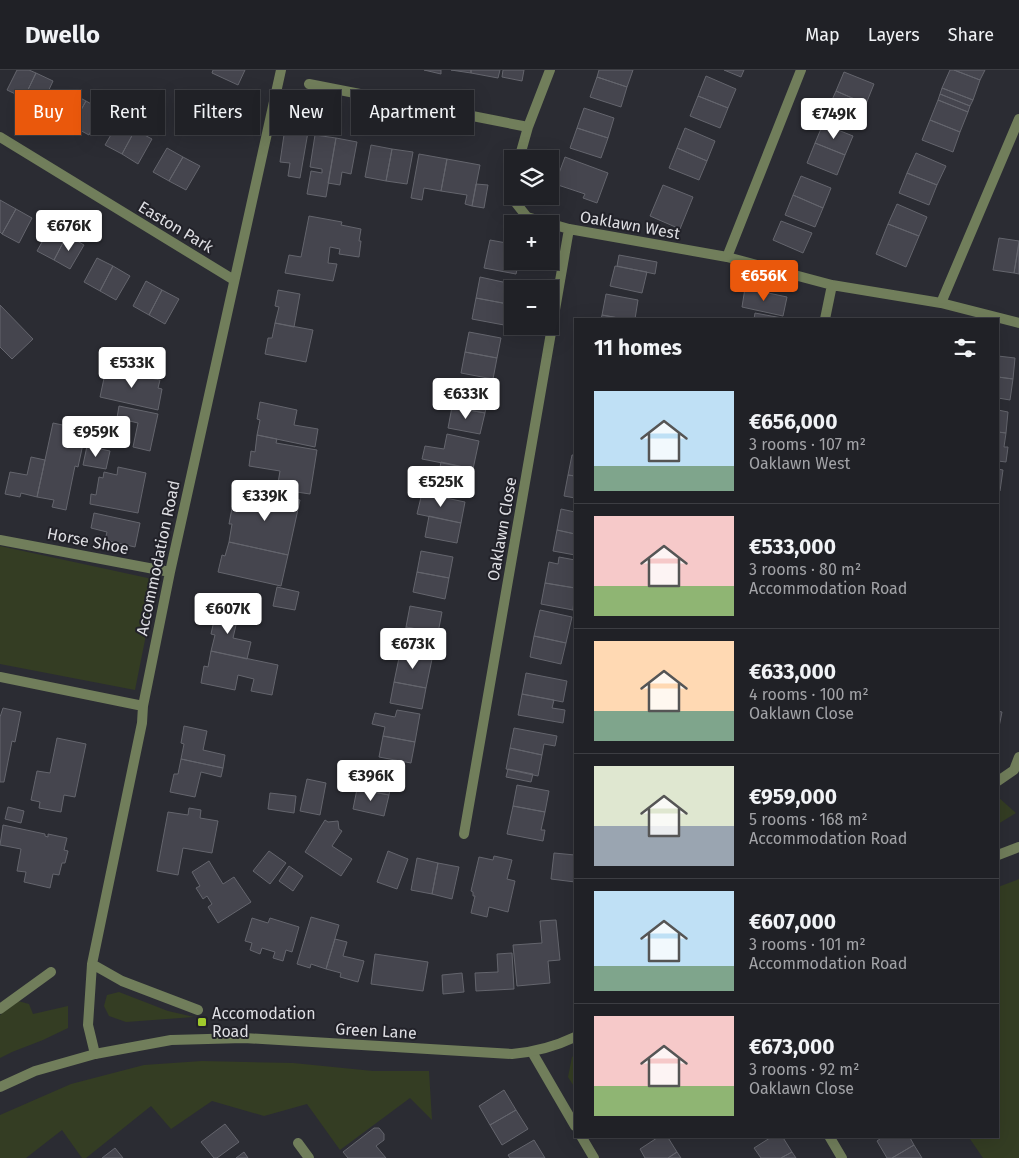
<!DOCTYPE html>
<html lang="en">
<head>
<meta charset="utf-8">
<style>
	body { margin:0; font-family:"Fira Sans",sans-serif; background:#28292e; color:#f1f3f6; height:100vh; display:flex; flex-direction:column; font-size:19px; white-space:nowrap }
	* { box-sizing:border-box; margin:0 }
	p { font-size:16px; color:#a2a3a7 }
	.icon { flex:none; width:28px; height:28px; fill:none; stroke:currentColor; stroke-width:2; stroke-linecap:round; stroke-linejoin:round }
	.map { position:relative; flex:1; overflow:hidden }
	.details { position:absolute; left:574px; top:248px; width:425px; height:820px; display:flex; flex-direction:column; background:#202126; border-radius:0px; box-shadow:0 5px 20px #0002,0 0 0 1px #3d3e43 }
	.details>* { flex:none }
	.banner { position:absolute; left:15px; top:20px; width:475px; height:45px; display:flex; gap:10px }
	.fabs { position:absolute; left:504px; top:80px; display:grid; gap:10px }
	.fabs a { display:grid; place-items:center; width:55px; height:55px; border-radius:0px; background:#202126; box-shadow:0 5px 20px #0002,0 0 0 1px #3d3e43; font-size:25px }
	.price { position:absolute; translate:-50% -42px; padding:0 11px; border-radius:5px; background:#fff; color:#222; font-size:16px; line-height:32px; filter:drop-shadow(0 1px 2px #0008) }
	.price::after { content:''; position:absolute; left:50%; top:30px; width:15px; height:11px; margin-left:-8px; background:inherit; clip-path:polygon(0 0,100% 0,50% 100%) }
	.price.current { background:#ea580c; color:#fff }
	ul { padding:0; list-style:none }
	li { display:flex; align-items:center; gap:15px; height:125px; padding:0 20px }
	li+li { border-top:1px solid #3d3e43 }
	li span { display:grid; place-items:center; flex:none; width:140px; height:100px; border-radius:0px; color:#555 }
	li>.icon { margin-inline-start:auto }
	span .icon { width:60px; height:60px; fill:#fffc; stroke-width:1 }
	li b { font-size:21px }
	h2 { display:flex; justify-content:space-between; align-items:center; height:60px; padding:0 20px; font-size:21px }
	.pill { padding:0 18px; border-radius:0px; background:#202126; box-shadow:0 5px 20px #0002,0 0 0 1px #3d3e43; font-size:18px; line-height:45px }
	.pill.current { background:#ea580c; color:#fff }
	header { display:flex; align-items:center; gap:30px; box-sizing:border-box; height:70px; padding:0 25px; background:#202126; border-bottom:1px solid #3d3e43 }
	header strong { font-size:24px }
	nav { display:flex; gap:28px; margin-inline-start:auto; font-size:18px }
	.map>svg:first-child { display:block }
	.green { fill:#343d23 }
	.building { fill:#45454e; stroke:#64656d }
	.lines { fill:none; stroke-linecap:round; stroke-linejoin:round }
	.minor { stroke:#717e5b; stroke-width:10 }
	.tertiary { stroke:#717e5b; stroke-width:10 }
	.poi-dot { fill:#a0ca2c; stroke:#222229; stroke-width:2 }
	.labels { text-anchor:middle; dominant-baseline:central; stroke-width:4; stroke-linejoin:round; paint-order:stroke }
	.street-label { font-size:16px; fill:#dedee3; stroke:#222229 }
	.poi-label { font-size:16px; fill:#dedee3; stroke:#222229; text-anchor:start }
</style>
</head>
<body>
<header>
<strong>Dwello</strong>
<nav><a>Map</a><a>Layers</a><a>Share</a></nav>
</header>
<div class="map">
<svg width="1019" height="1088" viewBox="0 0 1019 1088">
	<rect width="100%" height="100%" fill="#2b2c33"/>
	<path class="green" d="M0,476L157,510L135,620L0,594Z
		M998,727L1016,743L998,754Z
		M1019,809V1088H983L968,1066H998V817Z
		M119,922L168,941L194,947L126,952L109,946L104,936L107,925Z
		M18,931L29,934L33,944L68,936V958L43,970L12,982L0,988V945Z
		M575,985V1018L568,1007L572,987Z
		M202,991L293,993L373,1001H429L432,1050L410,1028L340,1080L307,1034L264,1046L212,1031L171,1059L151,1036L86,1088H82L62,1060L26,1088H0V1045L71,1014L144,995Z"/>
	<path class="building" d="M17,0H29L36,3L24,28L7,20Z
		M213,0H245L238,15L212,3Z
		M424,0H441V4Z
		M451,0H471V3Z
		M471,0H500L498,8L471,3Z
		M503,0H524L522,11L502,7Z
		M599,0H633L627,17L597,7Z
		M724,0H744L741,7Z
		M950,0H954L980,10L973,30L942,18Z
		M954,0H985L980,10Z
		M844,2L874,14L866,34L836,21Z
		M36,3L53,11L41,37L24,28Z
		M706,6L736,19L728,38L698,26Z
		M597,7L627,17L621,37L590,27Z
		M942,18L973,30L970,36L940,24Z
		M836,21L866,34L858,53L827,41Z
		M69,22L86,31L72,56L56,47Z
		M940,24L970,36L968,42L938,30Z
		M698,26L728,38L720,58L690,46Z
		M938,30L968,42L960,62L930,50Z
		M86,31L102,40L89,65L72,56Z
		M584,38L614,48L608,68L577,58Z
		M930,50L960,62L953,82L922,70Z
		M119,51L135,60L122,84L105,75Z
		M823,54L853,66L845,85L815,73Z
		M285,58L308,62L300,108L288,106L290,93L280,92Z
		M577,58L608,68L601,88L570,78Z
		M685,58L715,71L707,91L677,78Z
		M135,60L152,69L138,94L122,84Z
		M315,65L336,68L326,127L307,124L311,101L322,103V99L310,97Z
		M336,68L357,72L351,104L342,102L340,115L328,113Z
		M815,73L845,85L837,105L807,93Z
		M371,75L392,79L386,111L365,107Z
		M167,78L183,87L169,111L153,102Z
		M677,78L707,91L699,110L669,98Z
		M392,79L413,82L407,114L386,111Z
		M916,83L946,96L937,115L907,103Z
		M419,84L447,89L441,121L424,118L422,130L411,128Z
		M183,87L200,96L186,120L169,111Z
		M565,87L608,103L597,133L583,128L585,124L555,114Z
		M447,89L480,95L472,136L465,134L467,125L441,121Z
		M907,103L937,115L929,135L899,123Z
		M801,106L831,118L823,138L793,125Z
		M476,114L488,115L484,138L472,136Z
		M663,115L693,127L680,159L650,146Z
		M793,125L823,138L815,157L785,145Z
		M0,130L16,139L2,164L0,162Z
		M897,134L927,147L919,166L888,154Z
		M16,139L32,148L19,173L2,164Z
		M309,146L342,152L341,155L361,159L359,171H361L359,187L339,184L340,179L330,177L328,193L337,194L333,211L285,203L289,185L301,187Z
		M781,151L812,163L803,183L773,170Z
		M888,154L919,166L906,197L876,184Z
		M51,156L67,165L54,190L37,181Z
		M67,165L84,175L70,199L54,190Z
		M999,168L1019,171L1014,203L993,200Z
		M490,170L512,174V191H519L516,204L484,198Z
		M1019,174V204L1014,203Z
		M619,185L657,192L655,204L617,196Z
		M97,188L113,196L100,221L84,212Z
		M113,196L130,206L116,230L100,221Z
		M615,196L647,202L642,223L610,216Z
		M480,207L512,214L508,234L476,228Z
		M146,211L162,220L149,245L133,236Z
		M745,218L787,227L783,246L742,237Z
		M162,220L179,229L165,254L149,245Z
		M278,220L300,224L294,257L275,253L279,237L275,236Z
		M606,224L638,230L635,249H624L602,245Z
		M476,228L508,234L504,255L472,249Z
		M0,235L33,269L12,289L0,277Z
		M755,243L782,248V249H754Z
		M602,245L624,249H601Z
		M275,253L313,260L306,292L265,284L268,268H272Z
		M469,262L501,268L497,288L465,282Z
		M465,282L497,288L493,309L461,303Z
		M998,286L1015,288L1013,309L998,307Z
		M106,299L160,310L158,318L162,319L158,340L100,327Z
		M998,307L1013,309L1010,330L998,328Z
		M457,316L489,322L485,343L452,337Z
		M260,332L297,340L294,355L318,359L315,377L257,365L260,350L257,349Z
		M119,336L158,344L150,381L133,377L138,353L117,348Z
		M452,337L485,343L480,364L448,358Z
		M998,340L1008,342L1006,363L998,362Z
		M53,353L86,360L78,397L75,396L66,440L52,437L54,430L37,427Z
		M998,362L1006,363L1004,377H1008L1006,392L998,391Z
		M447,364L479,371L473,399L422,389L425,376L444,379Z
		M257,365L277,369L276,373L317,380L310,424L277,419L280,401L249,396L251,381L255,382Z
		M87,376L110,381L106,399L83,395Z
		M572,385H575V406L568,405Z
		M31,387L45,390L37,427L21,423L20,427L5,424L10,402L27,405Z
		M441,392L473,399L469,420L437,413Z
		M118,397L146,403L138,443L90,434L91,424L96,425L99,407L103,408L104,402L117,405Z
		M998,399L1003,400L1000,421L998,420Z
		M568,405L575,406V428L564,426Z
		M248,419L300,430L288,485L229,472L232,454H229L232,438L243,440Z
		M422,423L465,432L461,453L417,444Z
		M561,439L575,442V464L557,460Z
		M94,443L140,453L135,477L105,470L107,462L91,458Z
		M429,446L461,453L457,473L425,467Z
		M557,460L575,464V485L553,481Z
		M229,472L288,485L281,516L218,502L222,485L225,486Z
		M421,481L453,487L449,508L417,502Z
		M559,487L575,490V518L545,513L549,492L558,494Z
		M417,502L449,508L445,529L413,522Z
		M545,513L575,518L573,540L541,534Z
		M277,517L299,522L295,540L273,536Z
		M410,536L442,542L438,563L406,557Z
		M217,537L239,542L233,568L251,572L247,589L211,581L215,565L211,564Z
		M540,540L572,547L566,573L534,566Z
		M406,557L438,563L434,584L402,577Z
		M534,566L566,573L561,594L530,587Z
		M211,581L278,595L272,625L251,621L254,609L238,605L235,620L201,613L204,596L208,597Z
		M400,583L432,589L426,618L394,612Z
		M526,603L567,611L563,632L522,624Z
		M394,612L426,618L422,639L390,633Z
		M522,624L554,630L552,638L565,640L563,653L518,645Z
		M3,638L21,642L15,672L12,671L4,712H0V647Z
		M397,640L420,644L415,672L383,666L385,657L372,654L375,643L395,647Z
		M998,641L1002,642L998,662Z
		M184,656L207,661L203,680L225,685L223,698L181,689L184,674L181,673Z
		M514,658L557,666L555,676L544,674L542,685L510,678Z
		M383,666L415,672L411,693L379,687Z
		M57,668L86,674L75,727L64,725L61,742L39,738L40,732L31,730L37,701L50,703Z
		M510,678L542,685L538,706L506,699Z
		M181,689L223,698L221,707L201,702L195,727L170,722L174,704H178Z
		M361,698L393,704L389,725L357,719Z
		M508,699L533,704L531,712L506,707Z
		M307,709L326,713L320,745L300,741Z
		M517,715L549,721L545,742L513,736Z
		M357,719L389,725L384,746L353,739Z
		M270,723L296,726L294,743L268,739Z
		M513,736L545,742L541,760H545L543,771L507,764Z
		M8,737L24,741L21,753L5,749Z
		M189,738L201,740L200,748L218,751L212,783L183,778L178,805L157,801L168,742L188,745Z
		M325,750L328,752L338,751L339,759L342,761L332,776L352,789L341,806L305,782Z
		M3,755L45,764V766L48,767V764L67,768L64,780L68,781L65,793H62L59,805L53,804L50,818L24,812L26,802L17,801L21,779L0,775Z
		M269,781L286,793L270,814L253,801Z
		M388,781L408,789L397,819L377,812Z
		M554,783L575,785V812L551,809Z
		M494,786L512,790L507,809L515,811L508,842L489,837L487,847L471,843L475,826H473V822L471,821L479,787L493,790Z
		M417,788L438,793L432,824L411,820Z
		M209,791L223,814L234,807L251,832L218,853L208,837L212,834L207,826L203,829L196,818L200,816L192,802Z
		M438,793L459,797L452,829L432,824Z
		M289,796L303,806L293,821L279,811Z
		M311,847L339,855L326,899L311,894L310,898L297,894Z
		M252,848L268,853L270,848L299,857L292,882L286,880L283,891L273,888L275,882L262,878L260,884L250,880L252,873L245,871Z
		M556,850L560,890L548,891L550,913L517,916L513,875L542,873L540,851Z
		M335,869L347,872L343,886L364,891L358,912L340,907L341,903L326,899Z
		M512,883L514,919L476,921L475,903L498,902L497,884Z
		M375,884L428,892L423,921L371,914Z
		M462,903L464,922L443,924L442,905Z
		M504,1020L516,1040L490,1055L479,1036Z
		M516,1040L528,1059L502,1075L490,1055Z
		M225,1054L239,1072L217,1088H214L201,1072Z
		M374,1058H379L384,1064V1070L376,1076L386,1088H348L343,1082Z
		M660,1066H667L677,1082L668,1088H645L640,1079Z
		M773,1066H782L792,1082L781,1088H761L754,1078Z
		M884,1066H909L914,1075L892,1088H887L877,1071Z
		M534,1070L545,1088H510L508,1085Z
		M914,1075L922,1088H892Z
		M115,1078L123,1088H102Z
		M244,1082L248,1088H236Z
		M677,1082L681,1088H668Z
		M792,1082L796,1088H781Z"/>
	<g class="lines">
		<path class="minor" d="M309,14L528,57
			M0,67L234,210
			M519,89L528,57L550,0
			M512,124V128L527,147L569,159L727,187L832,215L941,233L1019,253
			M727,187L801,0
			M941,233L1019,49
			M825,249L832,215
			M0,470L170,502
			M0,607L143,636
			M998,711L1014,700L1019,687
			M464,764L569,159
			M92,894L122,911L198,940
			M0,939L51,902
			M532,982L575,1056
			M95,984L88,955L92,894L142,653L143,636L170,502L281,0
			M581,1066L594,1088
			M829,1066L842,1088
			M298,1073L309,1088"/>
		<path class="tertiary" d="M998,785L1019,777
			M0,1017L35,1001L95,984L171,970L244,968L512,984C535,982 554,977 575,967"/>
	</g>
	<rect class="poi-dot" x="197" y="947" width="10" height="10" rx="2.5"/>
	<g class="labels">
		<g class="street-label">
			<text transform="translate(630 155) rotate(10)">Oaklawn West</text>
			<text transform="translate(176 157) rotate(31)">Easton Park</text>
			<text transform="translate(502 459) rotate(-80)">Oaklawn Close</text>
			<text transform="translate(88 471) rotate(11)">Horse Shoe</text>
			<text transform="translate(158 488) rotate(-78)">Accommodation Road</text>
			<text transform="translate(376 961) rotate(3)">Green Lane</text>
		</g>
		<g class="poi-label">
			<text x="212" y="943">Accomodation<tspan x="212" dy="18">Road</tspan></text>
		</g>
	</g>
</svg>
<div class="fabs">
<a><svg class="icon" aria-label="layers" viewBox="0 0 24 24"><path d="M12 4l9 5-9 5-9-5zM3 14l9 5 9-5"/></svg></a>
<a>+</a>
<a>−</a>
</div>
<b class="price" style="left:834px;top:70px">€749K</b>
<b class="price" style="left:69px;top:182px">€676K</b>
<b class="price current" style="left:764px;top:232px">€656K</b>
<b class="price" style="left:132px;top:319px">€533K</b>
<b class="price" style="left:466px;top:350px">€633K</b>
<b class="price" style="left:96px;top:388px">€959K</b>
<b class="price" style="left:441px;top:438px">€525K</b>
<b class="price" style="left:265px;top:452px">€339K</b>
<b class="price" style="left:228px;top:565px">€607K</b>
<b class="price" style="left:413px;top:600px">€673K</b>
<b class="price" style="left:371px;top:732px">€396K</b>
<div class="banner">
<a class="pill current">Buy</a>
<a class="pill">Rent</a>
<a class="pill">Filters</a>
<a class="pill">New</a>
<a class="pill">Apartment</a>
</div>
<section class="details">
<h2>11 homes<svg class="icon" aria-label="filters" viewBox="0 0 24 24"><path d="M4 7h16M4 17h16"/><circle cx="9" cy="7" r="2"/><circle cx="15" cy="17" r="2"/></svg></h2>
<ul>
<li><span style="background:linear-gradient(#bfe0f5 75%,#7fa58c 0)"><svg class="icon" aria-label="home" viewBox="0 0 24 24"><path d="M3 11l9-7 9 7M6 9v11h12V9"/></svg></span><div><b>€656,000</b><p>3 rooms · 107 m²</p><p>Oaklawn West</p></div></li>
<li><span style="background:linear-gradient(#f6c9c9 70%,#8fb573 0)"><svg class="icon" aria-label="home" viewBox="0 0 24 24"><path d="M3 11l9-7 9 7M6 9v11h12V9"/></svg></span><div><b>€533,000</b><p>3 rooms · 80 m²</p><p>Accommodation Road</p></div></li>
<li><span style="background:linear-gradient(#ffd9b3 70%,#7fa58c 0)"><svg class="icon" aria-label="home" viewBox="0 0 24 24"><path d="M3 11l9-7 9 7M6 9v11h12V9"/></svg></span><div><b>€633,000</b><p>4 rooms · 100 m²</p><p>Oaklawn Close</p></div></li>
<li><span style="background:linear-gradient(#dfe7d0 60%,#9aa5b1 0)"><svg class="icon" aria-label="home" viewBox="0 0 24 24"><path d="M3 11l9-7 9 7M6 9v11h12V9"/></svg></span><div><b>€959,000</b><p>5 rooms · 168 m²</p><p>Accommodation Road</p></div></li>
<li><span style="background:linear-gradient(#bfe0f5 75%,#7fa58c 0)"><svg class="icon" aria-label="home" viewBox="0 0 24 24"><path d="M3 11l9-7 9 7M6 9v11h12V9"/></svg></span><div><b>€607,000</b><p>3 rooms · 101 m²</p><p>Accommodation Road</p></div></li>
<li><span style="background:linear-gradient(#f6c9c9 70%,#8fb573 0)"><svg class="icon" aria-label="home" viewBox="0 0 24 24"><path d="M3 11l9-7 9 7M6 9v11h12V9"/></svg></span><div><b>€673,000</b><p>3 rooms · 92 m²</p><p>Oaklawn Close</p></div></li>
</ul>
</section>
</div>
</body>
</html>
